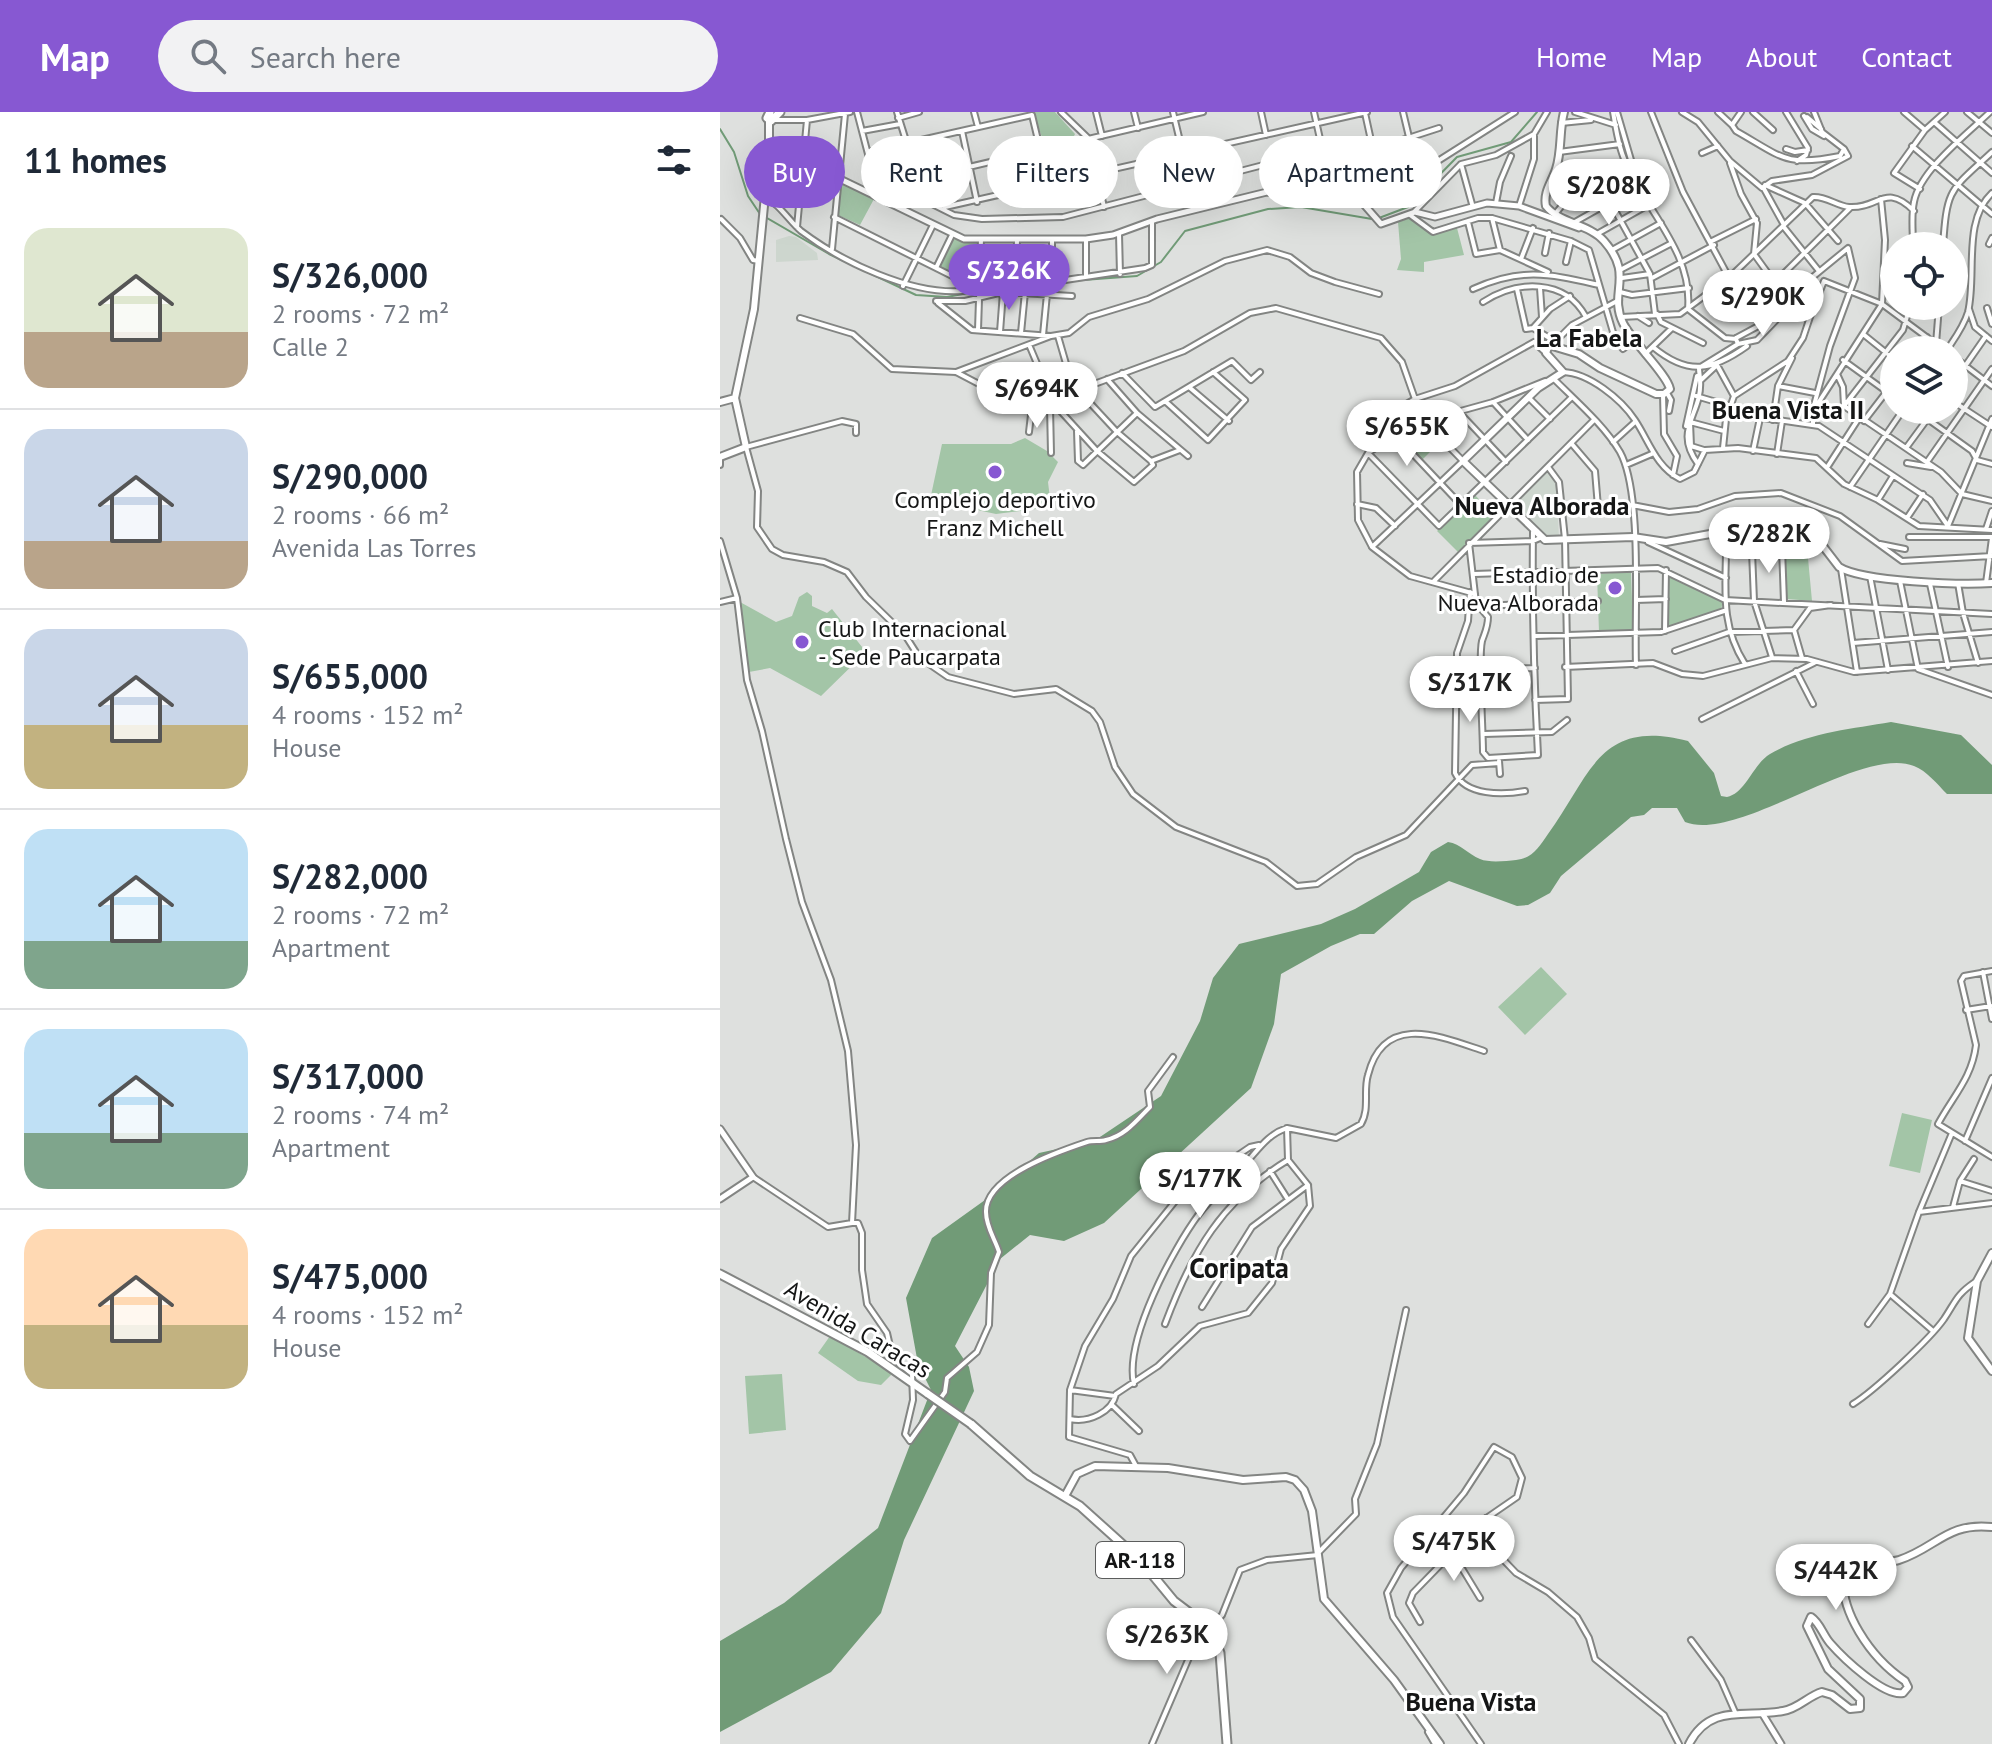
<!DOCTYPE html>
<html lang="en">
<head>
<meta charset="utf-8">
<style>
	body { margin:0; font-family:"PT Sans",sans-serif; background:#f2f2f3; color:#1f2937; height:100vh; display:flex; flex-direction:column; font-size:30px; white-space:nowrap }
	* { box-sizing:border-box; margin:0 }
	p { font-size:26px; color:#747a83 }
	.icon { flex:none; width:44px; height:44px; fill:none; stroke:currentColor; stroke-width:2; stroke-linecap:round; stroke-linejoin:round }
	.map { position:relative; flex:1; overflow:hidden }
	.details { display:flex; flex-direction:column; background:#fff; width:720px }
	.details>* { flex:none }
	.top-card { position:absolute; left:24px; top:24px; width:760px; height:72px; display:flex; gap:16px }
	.tools { position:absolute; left:1160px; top:120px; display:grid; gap:16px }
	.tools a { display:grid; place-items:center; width:88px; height:88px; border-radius:50%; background:#fff; box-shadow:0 8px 32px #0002; font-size:40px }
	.price { position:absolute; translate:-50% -68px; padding:0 18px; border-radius:28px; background:#fff; color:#222; font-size:26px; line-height:52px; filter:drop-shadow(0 2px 4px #0008) }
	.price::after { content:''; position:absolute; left:50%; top:48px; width:24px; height:18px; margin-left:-12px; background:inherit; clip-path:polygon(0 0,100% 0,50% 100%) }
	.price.on { background:#8758d2; color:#fff }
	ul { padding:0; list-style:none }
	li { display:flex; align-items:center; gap:24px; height:200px; padding:0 24px }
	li+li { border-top:2px solid #e0e1e3 }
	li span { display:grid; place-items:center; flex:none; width:224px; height:160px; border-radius:24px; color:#555 }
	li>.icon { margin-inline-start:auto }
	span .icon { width:96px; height:96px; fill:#fffc; stroke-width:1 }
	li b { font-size:34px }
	h2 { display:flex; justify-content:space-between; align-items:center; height:96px; padding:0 24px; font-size:34px }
	.tag { padding:0 28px; border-radius:36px; background:#fff; box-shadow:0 8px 32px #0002; font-size:28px; line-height:72px }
	.tag.on { background:#8758d2; color:#fff }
	header { display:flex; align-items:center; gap:48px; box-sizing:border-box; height:112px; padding:0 40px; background:#8758d2; color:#fff }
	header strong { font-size:38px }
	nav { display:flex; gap:44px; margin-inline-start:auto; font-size:28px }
	.search { width:560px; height:72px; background:#f2f2f3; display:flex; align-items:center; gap:20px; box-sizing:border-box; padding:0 28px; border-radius:44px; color:#747a83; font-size:30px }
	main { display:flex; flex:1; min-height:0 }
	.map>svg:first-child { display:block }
	.built { fill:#cdd6ce }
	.green { fill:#a3c5a7 }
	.water { fill:#719b77 }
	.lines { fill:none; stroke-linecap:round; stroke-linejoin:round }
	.stream { stroke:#719b77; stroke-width:2 }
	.minor-casing { stroke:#838583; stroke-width:8 }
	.tertiary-casing { stroke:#838583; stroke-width:9 }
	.secondary-casing { stroke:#838583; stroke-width:10 }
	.primary-casing { stroke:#838583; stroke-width:11 }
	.minor { stroke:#fff; stroke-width:4 }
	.tertiary { stroke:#fff; stroke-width:5 }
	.secondary { stroke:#fff; stroke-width:6 }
	.primary { stroke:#fff; stroke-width:7 }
	.primary-bridge-casing { stroke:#838583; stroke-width:11; stroke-linecap:butt }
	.primary-bridge { stroke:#fff; stroke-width:7 }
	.poi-dot { fill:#8758d2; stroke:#fff; stroke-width:3 }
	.labels { text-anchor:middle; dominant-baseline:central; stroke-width:6; stroke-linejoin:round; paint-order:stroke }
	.shield { fill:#fff; stroke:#5b5c5c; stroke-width:2 }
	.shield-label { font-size:22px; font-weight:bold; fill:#151616 }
	.poi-label { font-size:24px; fill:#151616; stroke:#fff }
	.street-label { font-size:24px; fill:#151616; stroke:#fff }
	.neighbourhood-label { font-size:26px; font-weight:bold; fill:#151616; stroke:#fff }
	.quarter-label { font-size:28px; font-weight:bold; fill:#151616; stroke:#fff }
</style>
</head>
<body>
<header>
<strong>Map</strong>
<div class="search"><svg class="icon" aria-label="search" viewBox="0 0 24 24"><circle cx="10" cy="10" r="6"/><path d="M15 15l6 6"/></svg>Search here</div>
<nav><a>Home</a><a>Map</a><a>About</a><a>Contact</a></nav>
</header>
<main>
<section class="details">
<h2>11 homes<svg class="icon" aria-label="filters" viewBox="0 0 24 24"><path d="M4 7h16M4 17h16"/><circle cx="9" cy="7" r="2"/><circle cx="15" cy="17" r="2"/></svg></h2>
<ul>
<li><span style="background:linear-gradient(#dfe7d0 65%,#b9a48a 0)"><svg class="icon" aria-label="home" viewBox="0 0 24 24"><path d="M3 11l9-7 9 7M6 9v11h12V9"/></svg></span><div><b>S/326,000</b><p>2 rooms · 72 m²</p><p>Calle 2</p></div></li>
<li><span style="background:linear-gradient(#c9d6e8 70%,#b9a48a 0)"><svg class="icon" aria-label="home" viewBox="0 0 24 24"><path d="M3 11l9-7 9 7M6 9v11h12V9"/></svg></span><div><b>S/290,000</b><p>2 rooms · 66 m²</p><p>Avenida Las Torres</p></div></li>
<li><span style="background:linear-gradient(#c9d6e8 60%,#c2b280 0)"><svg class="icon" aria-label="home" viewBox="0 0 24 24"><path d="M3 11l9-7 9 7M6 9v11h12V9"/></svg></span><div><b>S/655,000</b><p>4 rooms · 152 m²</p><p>House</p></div></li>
<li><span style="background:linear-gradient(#bfe0f5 70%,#7fa58c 0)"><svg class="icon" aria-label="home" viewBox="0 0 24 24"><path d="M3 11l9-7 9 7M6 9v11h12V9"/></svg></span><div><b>S/282,000</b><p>2 rooms · 72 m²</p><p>Apartment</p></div></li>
<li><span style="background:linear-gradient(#bfe0f5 65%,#7fa58c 0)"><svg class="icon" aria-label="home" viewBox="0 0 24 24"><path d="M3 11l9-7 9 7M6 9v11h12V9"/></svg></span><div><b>S/317,000</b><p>2 rooms · 74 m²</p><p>Apartment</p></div></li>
<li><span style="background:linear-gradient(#ffd9b3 60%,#c2b280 0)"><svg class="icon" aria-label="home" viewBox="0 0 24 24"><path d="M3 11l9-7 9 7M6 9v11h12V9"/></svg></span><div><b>S/475,000</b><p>4 rooms · 152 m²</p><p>House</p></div></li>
</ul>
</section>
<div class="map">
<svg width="1272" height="1632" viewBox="0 0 1272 1632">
	<rect width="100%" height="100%" fill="#dee0de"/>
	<path class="built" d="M69,124L76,125L97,141L98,148L56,150V128Z
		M827,360L836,370L839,425H822L792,395Z"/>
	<path class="green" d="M313,0H335L355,22L353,26L324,31Z
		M121,71L154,87L140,113L118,103Z
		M691,106L710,121L737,116L744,143L704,150V160L677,158L681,147L678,110Z
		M232,127L259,130V144H244L241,166L219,154Z
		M702,311L720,330L702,348L677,322Z
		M305,326L327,339L338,350L328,370L331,395L276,402L210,388L222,332H291Z
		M754,382L775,404L738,440L717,419Z
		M1064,439L1088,446L1092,489L1067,487Z
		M911,460L913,519L879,520L877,462Z
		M949,461L1003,489L1001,498L947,516Z
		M87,480L92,484V494L107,501L112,497L146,540L101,584L50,556L29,560L20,490L56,510L72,504L79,485Z
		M821,855L847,882L805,923L778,895Z
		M1182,1001L1212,1008L1200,1061L1169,1054Z
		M110,1224L173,1261L161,1273L138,1269L98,1241Z
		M62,1262L66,1318L29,1322L25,1264Z"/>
	<path class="water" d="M1171,610L1241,623L1272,653V682H1227C1217,672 1207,659 1194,654C1141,633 1018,731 965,710L957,696H932L924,703L911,705L841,764L830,781L808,793L797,794L729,769L692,789L654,822H640L611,834L561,862L554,912L531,976L384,1111L344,1129L310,1123L280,1147L235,1234L249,1255L254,1279L184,1428L161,1501L111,1560L0,1620V1529L64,1491L158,1416L211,1278L198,1252L186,1186L212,1126L265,1088L319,1041L374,1029L441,984L480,909L493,866L519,832L601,812L635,797L699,760L711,740L728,730C741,732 748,742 760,747C769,751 786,749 796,748C813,746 819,735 828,722C871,663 879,606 968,629L994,661L1001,684L1007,685C1026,681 1033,652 1050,642C1086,621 1131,617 1171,610Z"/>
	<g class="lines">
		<path class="stream" d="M0,17L14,40L28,84L40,102L109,142L196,183L227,185L284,174L417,164L441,150L465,119L548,97L581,95L652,107
			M659,106L688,95L737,45L791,30L817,0"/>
		<defs>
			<path id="minor" d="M137,0L149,46L157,57L202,87L234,103L262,107L343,105L551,51L600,62L684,63L710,54L795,0
				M177,0L187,32
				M254,0L258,15
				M341,0L369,27L384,95
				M376,0L382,24
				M414,0L418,16
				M453,0L463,42
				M541,0L546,23
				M594,0L604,45L682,28L719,16
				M683,0L689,25
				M855,0L896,13
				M893,0C896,16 898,34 905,49C926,99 973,140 968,197
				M897,0L916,65
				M931,0L963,80L1021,188L1034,196L1060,203
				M962,0L978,10L1010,49L1042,76L1052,69L1092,63L1128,44L1124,37
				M998,0L1012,13
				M1021,0L1012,13L1016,19C1062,45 1065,55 1120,44L1124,37
				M1033,0L1053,18
				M1066,0L1088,36L1086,43L1077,49
				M1094,0L1102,20L1124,37
				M1184,0L1205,18
				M1247,0L1272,21
				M645,1L652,33
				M1084,4L1092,17L1104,24
				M1087,5L1101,17
				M178,6L199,0
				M55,8H87L130,0
				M1214,10L1272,61
				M841,11L871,8
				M142,19L180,12
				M242,19L257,90
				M1192,34L1272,102
				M1066,37L1075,40L1088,38
				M148,40L312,3L329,74
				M839,40L900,32
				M982,41L998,34
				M150,42L188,63L202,66L483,0
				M465,42L473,74
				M285,46L293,82
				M1010,51L1021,82L1037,111L1034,142L1055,171
				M741,52L752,92
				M876,64L930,162L935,202
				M831,68L896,61
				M1045,73L1085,91L1118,129
				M1043,75L1064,113
				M1200,77L1174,61L1205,18L1225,0
				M44,85C59,91 69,109 81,119C122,150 191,183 243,179L246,171
				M776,91L780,70L791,44
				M799,94L814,47V22L827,0
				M225,95L647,0
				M695,99L741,52L776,43L814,22
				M835,102L845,90L909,56
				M690,103L713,120L758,106H772L851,129L869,138L895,227L903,237L913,228
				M114,105L246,171L332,170L425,156L432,153V109
				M772,106L780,138L828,160
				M1,107L20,126L33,148L39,149
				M748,110L756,142L780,138
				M855,110L919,74
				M1063,114L1099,159
				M77,115L87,8
				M399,122L400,162
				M877,122L930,92
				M332,127V169
				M992,129L1036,107
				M1269,132L1272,126
				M1193,134C1193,120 1191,103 1194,90C1200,58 1247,22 1270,0
				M1223,134C1227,75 1230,79 1272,40
				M112,137L125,2
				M892,138L941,111
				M825,141L829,121
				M801,147L813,116
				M846,150L851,129
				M216,156L232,123
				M902,157L952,131
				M366,165V127
				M902,166L930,162
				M932,166L994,133
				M296,171L297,127
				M183,174L213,113
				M820,176L822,205
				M753,177C802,155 829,162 879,173
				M797,177L806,217L813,216L831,227L832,233
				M900,180L912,183L969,176
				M216,189H245L283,180L352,184
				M763,190C797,168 845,166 866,205
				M1035,190L1130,96
				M218,191L252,218L331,224
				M1061,191L1128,136L1135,166L1110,234L1093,297
				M1267,196L1272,212
				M968,197L1005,226L1016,227L1018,232
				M1249,197L1255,215L1272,229
				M1092,199L1104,169L1162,192L1224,238
				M937,202L941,210L983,231
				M918,204L929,211
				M901,205L960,202L1010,165L1093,85C1106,84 1117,94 1129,95C1159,97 1165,70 1194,99
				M80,206L133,222L172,257L236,260L278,282L313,279L334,292L377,339L414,370L433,353L431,349L460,338
				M813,216L830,197L850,184
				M258,218L261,127
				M280,220L283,180
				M301,221L305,180
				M1143,222L1174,247
				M323,223L327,182
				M1016,226L1057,204
				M814,230L826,241
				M1216,232L1219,194
				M832,233L852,213L899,188
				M310,235L326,273
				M933,235C968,264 992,259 1027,234
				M1197,238L1207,225
				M1227,238C1235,226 1244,214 1248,200C1257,163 1242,109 1272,81
				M925,242L952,216
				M1234,245L1272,274
				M1123,248L1174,285
				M236,260L331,224L349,221L369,205L428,187L505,149L547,138L570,145L591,161L615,170L659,182
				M843,260C869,261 901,287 915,308C929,329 936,355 960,367L974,360L985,338L1018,336L1096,346L1124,372L1158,388L1199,414L1272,418
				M402,261L435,295L512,249L531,268L540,260
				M1117,262L1162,192L1165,128L1161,87
				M387,267L417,301L468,344
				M834,267C856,289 884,313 900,340C923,382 914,502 916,553
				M981,268L997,253L1014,284
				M1234,270L1266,224
				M1058,274L1095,281
				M469,275L509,309
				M358,278L397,320L431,349
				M313,279L349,262L338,224
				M947,281L951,288L949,299
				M943,283L944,322L957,344L953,363
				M976,284L1010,294
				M809,286L830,307
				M445,289L488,328L525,288L493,260
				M773,290L808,328
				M1234,290L1272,315
				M1124,294L1183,218L1190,194
				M330,295L331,341
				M1195,298L1252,339L1257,348L1272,352
				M739,300L786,350
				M671,301L695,287L735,274L814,230L830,232
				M1009,301L1099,314L1210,388L1228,414
				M1053,308L1058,274L1072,246
				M1144,309L1174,270
				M1093,313V299L1117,262L1123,275L1124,294L1221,360L1242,382L1272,389
				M966,314L977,264
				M357,319L358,349L363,353L417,301
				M309,320L311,303L358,278L464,239L530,201L556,196L661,226L682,250L695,287
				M136,321V312L122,309L26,335L38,379L37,415L52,437L63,443L104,450L127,460L146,485L185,523L199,545L228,565L294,582L336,577L372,599L380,610L395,655L413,682L456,715L546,750L577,774L597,772L636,745L686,723L752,653L779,651
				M674,322L741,393
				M893,330L915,310
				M851,331L875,359L878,395
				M1003,336L1006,307L1014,284L1068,249L1083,226L1092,199L1084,187L1028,192
				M1186,336L1214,298
				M984,338L971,334L970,310L1004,319
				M1033,339L1040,306
				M648,341L719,414L852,285
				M1057,342L1062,309
				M0,345V353
				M1207,350L1272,257
				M1187,351L1211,355
				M978,352C952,317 983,302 980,268C980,264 979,260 979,256L1018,232L1037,228L1060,204
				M906,353L934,341
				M1108,354L1139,306
				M1130,375L1183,298
				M1158,388L1173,364
				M637,392L656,396L675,414
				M841,396L912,393L949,400L978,397L1015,384L1061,381L1120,404L1182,449L1272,444
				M1187,406L1203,382
				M1228,414L1272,307
				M1266,417L1272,399
				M813,420C812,494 814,569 818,643L768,646L763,640C763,618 758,546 762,529C765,520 768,515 768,505L756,491L749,431L813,429L820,426
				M1189,425H1272
				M0,429L17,486L27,568L42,619L66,727L82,790L111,868L128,939L136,1033L132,1111
				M928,430L1006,466
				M1160,432L1185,437
				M652,435L743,349L704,309
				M1032,439L1034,489L1052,545
				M1121,457L1137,560
				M754,462L938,456L1005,488L1272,502
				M1150,464L1168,558
				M1180,469L1198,557L1272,583
				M713,470L874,308
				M1238,471L1243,501L1258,551
				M1266,471L1272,426
				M1210,472L1228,555
				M750,480L748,509L737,541L735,661C746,684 783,683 805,679
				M755,482L690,464L652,435L638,408L637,360L648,341L690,313L773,290L825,269
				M916,488L946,487
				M0,490L17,486
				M761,494L878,489
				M1074,518L1090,496L1111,493
				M1074,518L1082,546
				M945,519L946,458
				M816,524L941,520L1004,499
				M1133,531L1272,520
				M955,539L1009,520L1074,518
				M1025,552C1002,516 1005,483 1006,442L1062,436L1064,490
				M845,555L933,551L962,562L983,564L1052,546L1087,547L1134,560L1272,549
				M762,557L815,556
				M1076,559L1093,592
				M815,588L848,587L845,427L839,370L828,355
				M982,607L1094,551
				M764,622L832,620L847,608
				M779,649L780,662
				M1272,859L1244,864L1241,869L1256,933C1252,966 1233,984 1218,1012L1272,1045
				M1263,860L1272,907
				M1246,898L1271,894
				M1245,1029L1272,966
				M550,1059L567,1086
				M33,1065L108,1115L132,1111
				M1240,1069L1272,1079
				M1233,1095L1240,1069L1254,1047
				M1199,1100L1272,1091
				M132,1111H138L142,1121V1158L147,1192L167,1221L173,1247L192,1262L193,1288L185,1322L190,1329L225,1280L227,1266L257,1240L269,1213L271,1161L279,1140C275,1127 266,1115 266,1100C265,1064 340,1039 367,1030C373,1028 380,1030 386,1028C405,1024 417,1008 430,995L428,979L453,945
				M1170,1182L1213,1219
				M482,1195L532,1115L588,1073
				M445,1212C472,1140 502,1088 568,1048
				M1148,1212L1170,1182L1199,1100L1232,1021
				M414,1272C404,1228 453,1137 479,1102C493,1084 510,1069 525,1052C538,1038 548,1022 567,1016L616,1026L641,1012C650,997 643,979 648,963C664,899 722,925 764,939
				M350,1278L395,1284
				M1133,1292C1154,1279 1210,1227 1224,1207C1236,1189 1236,1183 1255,1170
				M392,1293L419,1319
				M350,1307C369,1311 392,1300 396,1282L438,1254L480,1214L528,1201L552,1171L561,1137L590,1094L588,1073L568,1048L567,1016
				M416,1354L410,1343L349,1325L350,1278L365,1234L393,1187L411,1144L461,1082L530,1035L539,1033
				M600,1439L636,1402L635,1387L657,1332L686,1198
				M732,1440L760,1486
				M695,1444L730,1421L739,1432
				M700,1510L689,1491L693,1481L766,1406
				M971,1528L1001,1568L1015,1600
				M708,1620L715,1632
				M432,1632L474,1534L502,1503L520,1458L547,1448L598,1443
				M761,1632L673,1505L667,1481L681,1456L744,1381L774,1335L792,1345L802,1366L797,1385L768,1405L772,1436L796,1461L828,1480L857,1505L869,1526L875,1547L944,1603L959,1632"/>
			<path id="tertiary" d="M47,60L118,66L244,127H366L393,123L437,107L547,80L640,88L661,112L695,100L715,105L767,91L799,94L859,116
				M0,1017L33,1065L0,1087
				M1042,1601L1061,1632"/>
			<path id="secondary" d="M844,0C839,19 842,39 836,57C832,70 823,80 826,94C839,111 869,112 884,129C915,164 888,180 903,211C913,231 947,262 950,277L944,282H936L880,256L859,242L829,233L826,241L843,260L818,276L743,349L825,428L913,425L946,430L990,422L1035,405H1057L1089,416L1119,455C1143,470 1242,473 1272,471
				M0,290L15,286
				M0,345L26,335L15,286L34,197L49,42V8
				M1272,1141L1257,1169L1248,1226L1272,1259
				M345,1384L357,1362L375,1354L448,1356L523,1368L566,1365L575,1368L584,1378L592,1399L604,1487L674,1568L720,1632
				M969,1632C990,1591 1025,1606 1063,1599C1078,1597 1088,1584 1102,1580L1112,1583L1130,1597L1140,1596V1587L1108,1557L1087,1514L1091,1505C1100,1511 1103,1523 1110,1531C1123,1546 1164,1585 1183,1581L1188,1575L1185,1569C1152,1547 1116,1498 1124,1455C1137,1440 1162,1454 1179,1448C1216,1436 1227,1410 1272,1415"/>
			<path id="primary" d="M50,0L47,6L51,9L60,0
				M0,1162L148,1240L208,1282
				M251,1312L310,1364L360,1394L421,1449L454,1489L491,1517L500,1541L507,1632"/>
		</defs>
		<use href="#minor" class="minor-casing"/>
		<use href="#tertiary" class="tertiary-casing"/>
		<use href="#secondary" class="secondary-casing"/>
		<use href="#primary" class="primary-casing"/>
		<use href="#minor" class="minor"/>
		<use href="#tertiary" class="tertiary"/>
		<use href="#secondary" class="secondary"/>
		<use href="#primary" class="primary"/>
		<defs>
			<path id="primary-bridge" d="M208,1282L251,1312"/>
		</defs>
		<use href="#primary-bridge" class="primary-bridge-casing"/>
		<use href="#primary-bridge" class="primary-bridge"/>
	</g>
	<g class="poi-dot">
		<circle cx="275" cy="360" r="8"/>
		<circle cx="895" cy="476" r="8"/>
		<circle cx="82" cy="530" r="8"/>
	</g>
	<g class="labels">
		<rect class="shield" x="376" y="1430" width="88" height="36" rx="6"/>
		<g class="shield-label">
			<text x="420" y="1448">AR-118</text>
		</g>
		<g class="poi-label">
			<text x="275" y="387">Complejo deportivo<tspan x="275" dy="28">Franz Michell</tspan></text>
			<text x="879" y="462" text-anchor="end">Estadio de<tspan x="879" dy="28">Nueva Alborada</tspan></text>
			<text x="98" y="516" text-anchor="start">Club Internacional<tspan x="98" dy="28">- Sede Paucarpata</tspan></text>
		</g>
		<g class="street-label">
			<text transform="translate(138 1217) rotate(31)">Avenida Caracas</text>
		</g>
		<g class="neighbourhood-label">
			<text x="869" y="225">La Fabela</text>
			<text x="1068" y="297">Buena Vista II</text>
			<text x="822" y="393">Nueva Alborada</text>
			<text x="751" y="1589">Buena Vista</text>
		</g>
		<g class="quarter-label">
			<text x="519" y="1155">Coripata</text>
		</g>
	</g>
</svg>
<div class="tools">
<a><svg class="icon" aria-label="locate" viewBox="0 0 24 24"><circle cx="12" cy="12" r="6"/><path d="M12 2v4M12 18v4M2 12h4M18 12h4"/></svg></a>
<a><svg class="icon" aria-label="layers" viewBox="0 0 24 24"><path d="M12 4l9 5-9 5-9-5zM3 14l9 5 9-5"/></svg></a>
</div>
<b class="price" style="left:889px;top:115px">S/208K</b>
<b class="price on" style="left:289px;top:200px">S/326K</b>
<b class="price" style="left:1043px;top:226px">S/290K</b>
<b class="price" style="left:317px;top:318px">S/694K</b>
<b class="price" style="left:687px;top:356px">S/655K</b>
<b class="price" style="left:1049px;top:463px">S/282K</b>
<b class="price" style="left:750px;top:612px">S/317K</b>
<b class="price" style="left:480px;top:1108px">S/177K</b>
<b class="price" style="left:734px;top:1471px">S/475K</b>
<b class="price" style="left:1116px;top:1500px">S/442K</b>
<b class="price" style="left:447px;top:1564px">S/263K</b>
<div class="top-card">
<a class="tag on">Buy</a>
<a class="tag">Rent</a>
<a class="tag">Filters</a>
<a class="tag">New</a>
<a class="tag">Apartment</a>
</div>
</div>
</main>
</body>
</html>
